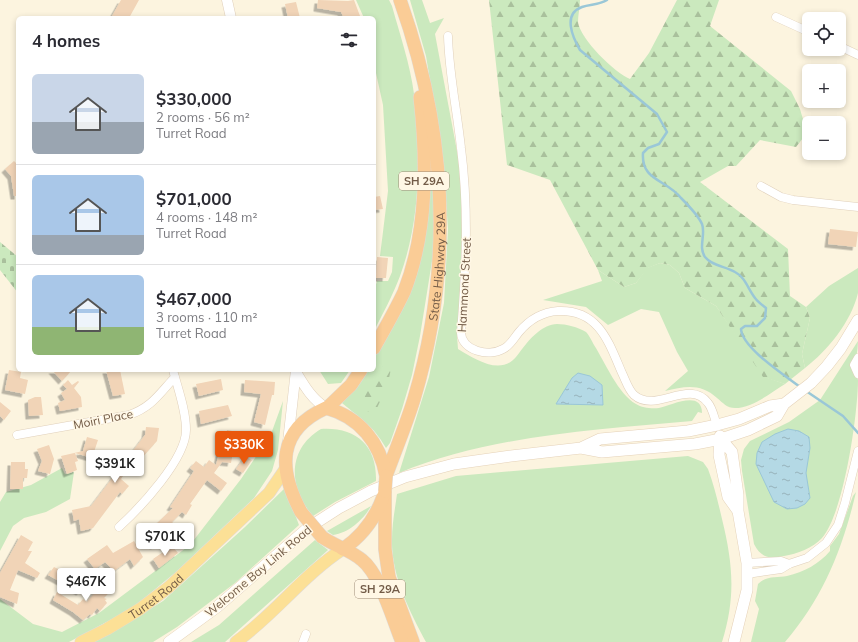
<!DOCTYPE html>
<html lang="en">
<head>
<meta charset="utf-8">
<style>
	body { margin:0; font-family:Mulish,sans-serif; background:#f7f7f7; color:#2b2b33; height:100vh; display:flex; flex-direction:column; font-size:15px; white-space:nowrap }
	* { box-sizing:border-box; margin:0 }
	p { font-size:13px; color:#7c7c81 }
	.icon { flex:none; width:22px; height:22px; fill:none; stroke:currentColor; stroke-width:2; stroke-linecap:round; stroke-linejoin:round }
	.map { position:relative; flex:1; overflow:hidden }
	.sheet { position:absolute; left:16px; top:16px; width:360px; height:356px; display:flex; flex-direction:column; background:#fff; border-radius:6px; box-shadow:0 2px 6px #0003 }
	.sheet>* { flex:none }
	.controls { position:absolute; left:802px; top:12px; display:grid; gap:8px }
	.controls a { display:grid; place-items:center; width:44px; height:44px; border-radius:6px; background:#fff; box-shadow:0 2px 6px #0003; font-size:20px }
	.price { position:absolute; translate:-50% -34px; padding:0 9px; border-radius:4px; background:#fff; color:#222; font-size:13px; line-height:26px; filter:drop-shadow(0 1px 2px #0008) }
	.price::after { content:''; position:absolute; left:50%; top:24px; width:12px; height:9px; margin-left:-6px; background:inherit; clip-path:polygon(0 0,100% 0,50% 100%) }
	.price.selected { background:#ea580c; color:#fff }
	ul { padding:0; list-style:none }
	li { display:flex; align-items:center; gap:12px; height:100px; padding:0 16px }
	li+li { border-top:1px solid #e1e1e2 }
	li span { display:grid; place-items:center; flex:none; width:112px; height:80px; border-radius:6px; color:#555 }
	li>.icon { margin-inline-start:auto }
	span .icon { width:48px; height:48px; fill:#fffc; stroke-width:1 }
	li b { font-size:17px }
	h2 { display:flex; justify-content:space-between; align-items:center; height:48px; padding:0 16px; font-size:17px }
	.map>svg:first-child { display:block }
	.grass { fill:#cbe9be }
	.forest { fill:url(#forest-firs) }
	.cemetery { fill:url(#cemetery-stones) }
	.water { fill:url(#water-ripples); stroke:#9ac7d7 }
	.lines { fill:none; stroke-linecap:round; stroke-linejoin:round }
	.stream { stroke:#9ac7d7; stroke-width:2.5 }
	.building { fill:#f1d4b7; filter:url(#shadow) }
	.minor-casing { stroke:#e0d0bb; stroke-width:9 }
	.tertiary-casing { stroke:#e0d0bb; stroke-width:11 }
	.secondary-casing { stroke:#e5d2b9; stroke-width:12 }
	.primary-casing { stroke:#e0dbd7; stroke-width:13 }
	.trunk-casing { stroke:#e0dbd7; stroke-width:14 }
	.minor { stroke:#fff; stroke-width:8 }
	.tertiary { stroke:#fff; stroke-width:10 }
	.secondary { stroke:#fff; stroke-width:11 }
	.primary { stroke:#fce096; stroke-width:12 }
	.trunk { stroke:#facc96; stroke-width:13 }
	.trunk-bridge-casing { stroke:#e0dbd7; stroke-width:14; stroke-linecap:butt }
	.trunk-bridge { stroke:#facc96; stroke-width:13 }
	.labels { text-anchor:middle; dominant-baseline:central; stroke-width:3; stroke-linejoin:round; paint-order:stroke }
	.shield { fill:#fff7e5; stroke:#9c8a76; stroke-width:1 }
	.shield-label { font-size:11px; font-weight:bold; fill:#725b47 }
	.street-label { font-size:12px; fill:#725b47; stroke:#fff7e5 }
</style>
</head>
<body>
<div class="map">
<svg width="858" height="642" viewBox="0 0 858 642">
	<defs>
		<pattern id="forest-firs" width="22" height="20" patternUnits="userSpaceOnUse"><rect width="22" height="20" fill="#cbe9be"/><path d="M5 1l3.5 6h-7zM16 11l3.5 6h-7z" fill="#a9c09c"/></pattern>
		<pattern id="cemetery-stones" width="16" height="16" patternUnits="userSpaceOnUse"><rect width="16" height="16" fill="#cbe9be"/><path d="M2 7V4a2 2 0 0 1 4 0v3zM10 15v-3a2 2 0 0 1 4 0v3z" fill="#a9c09c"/></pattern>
		<pattern id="water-ripples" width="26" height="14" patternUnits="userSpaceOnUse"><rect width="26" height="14" fill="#b4d9e5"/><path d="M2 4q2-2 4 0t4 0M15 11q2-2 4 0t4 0" fill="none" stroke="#97b3bb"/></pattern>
		<filter id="shadow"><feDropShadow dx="-3.5" dy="3.5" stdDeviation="0" flood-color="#0004"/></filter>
	</defs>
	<rect width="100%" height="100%" fill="#fcf4df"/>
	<path class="grass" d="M356,0H389L392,6C400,35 410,64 414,94C421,153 421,219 400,276C393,295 383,313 374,331V291L377,281H388L392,272L393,257L380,256L388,191L383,105L374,64V18H364Z
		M410,0H422L430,23L444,18L435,34L460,167L464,267L457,336L458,349C475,359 500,376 516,357C523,348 529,339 538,332C543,328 550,324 557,324C566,324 578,327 586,332C589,335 592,341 594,345C605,362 618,394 636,404C642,408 652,409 659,408C670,406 702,389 702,413L698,412L692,421C594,430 492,435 399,473L429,377L444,303L448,229L443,159L426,56Z
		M425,116L437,230L420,336L412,375L402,409L390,443L386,448C372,424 362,420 342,403L367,370H374V358L401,309L409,287Z
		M660,263L670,265L679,273L685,288L716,306L765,377L785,384C770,393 753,408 735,408C727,408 723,403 717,398C701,383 685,386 665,391L688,371L677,352L659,312L641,309L608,325L586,307L543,300L602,281L598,270L624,287L636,283L647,268Z
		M858,268C858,276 858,285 858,293C851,322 828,350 805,368L802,354L810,318L806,307L829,286Z
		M858,341C858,352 854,364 856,374C856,375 858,379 858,380C858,413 844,513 822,538C813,548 797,554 784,556C770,559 761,558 754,544L742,471L741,460L744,449L750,441L789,422L820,400Z
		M319,370H350L341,383L328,384Z
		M283,401L278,450L272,471L254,498L176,572L131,609L69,642H0V599L33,624L62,632L99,613L190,545L241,479L271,434Z
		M321,429C356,427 377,445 376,481L335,502L313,516C288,488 287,449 321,429Z
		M688,456L703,462L708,469C714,485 718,502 722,519C733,564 736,597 722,642H426C410,612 391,575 392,540C392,524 395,509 397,494L456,476Z
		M62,468L65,474L74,472L70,499L46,512L24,518L13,526L0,551V502L6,492L31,485Z
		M285,488L299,525L235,583L177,627L153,642H94L113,632L163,601L245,527Z
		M856,492C843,548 823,598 785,642H751L759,609L755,601L758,584C767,575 777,578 787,576C804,572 819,564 830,551V546L839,534L853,496Z
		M371,506C364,519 349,533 333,535L327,531Z
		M315,540L328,550L225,642H191L219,625Z"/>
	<path class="forest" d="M489,0H580C580,7 578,15 578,22C580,39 615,73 630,79L649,53L677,0H719L710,26L791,91L800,109L807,133L796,147L760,140L736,166H728L700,182L788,249L790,296L806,307L810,318L802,354L805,368L785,384L763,377L716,306L685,288L679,273L670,265L660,263L648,268L636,283L624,287L598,270L550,180L507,165Z
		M387,363L391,369L387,387L376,410L369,412L362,409C364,393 374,372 387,363Z"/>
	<path class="cemetery" d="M0,242L18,257V293L0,270Z"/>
	<path class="water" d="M578,373L590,376L602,385L603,405L556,404L572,378Z
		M788,429L799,431L809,437L810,448L806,473L810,498L805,504L797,508L787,509L774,502L756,464L757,453L762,442L775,434Z"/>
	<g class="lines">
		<path class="stream" d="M607,0C599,5 590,4 582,7C562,14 573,38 580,50L657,114L667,132L659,144L648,148L643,153C641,181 666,179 681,198C688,205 698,215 702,224C706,234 698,247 705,257C712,266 725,266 735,272C745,277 748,289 755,298C758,302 762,305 766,308L765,318L757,326H745L741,329C742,348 786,376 800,387
			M806,391L843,416L858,433"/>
	</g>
	<path class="building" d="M121,0H139L129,18H111Z
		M318,0L348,1L354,0L360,16L344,18L341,12L317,8Z
		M296,2L300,18H288L285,4Z
		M14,161L18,165V196H14L11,176L5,169Z
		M380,196L383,209L374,210V197Z
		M830,229L858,232L856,247L828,244Z
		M377,257L388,258L386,278H376Z
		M9,370L21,372L20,378L28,380L25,394L5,390Z
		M52,370H72L62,381Z
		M106,370H120L125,394L113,396Z
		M221,379L223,390L199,396L196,384Z
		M68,380L72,385L78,381L79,382L74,388L81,397L82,407L60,411L58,403L65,400L61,393L67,389L63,385Z
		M245,380L275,382L274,395H272L265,425L254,422L261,394L244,392Z
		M35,397H41L43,415L29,416L28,400Z
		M0,402L11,411L4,420L0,416Z
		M228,405L232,416L201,424L199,411Z
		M146,427L159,428L157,441L139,461L133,470L129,467L121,479L129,486L122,494L120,492L93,528L81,531L79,519L74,521L72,510L91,506L145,435Z
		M227,430L237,432L235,445H224Z
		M87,437L98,440L92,458L75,453L78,461L75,462L77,470L67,474L61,456L83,451Z
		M249,437H262L261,444L249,445Z
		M49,445L54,459L50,474L38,471L42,461L37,449Z
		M221,446L233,452L231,463L222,462L214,473L227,483L221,491L207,480L190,504L192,505L186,515L182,512L172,522L181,530L174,538L168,532L154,546L140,532L149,523L153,527L173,508L170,507L194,471L190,468L196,461L204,467L209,460L216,465Z
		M245,457L252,460L243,473L236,469Z
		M11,462H25V469H28L27,478H23V489H10Z
		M21,535L33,542L28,551H32L25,563L40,573L37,578L18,570L10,590L19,593L17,604L0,597V573Z
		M134,541L143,557L134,566L130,559L114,571L105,562L95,569L87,559L107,545L113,553Z
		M172,546L178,553L159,568L153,559Z
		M54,567L70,575L72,571L79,575L78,579L85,582L80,592L48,575Z
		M104,581L112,589L104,598L107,599L105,600L107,603L100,611L97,608L92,615L90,614L83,620L73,612L53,600L57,592L78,605L83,599L87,602Z"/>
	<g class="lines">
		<defs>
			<path id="minor" d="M776,17L809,32
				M448,36C449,74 457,110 461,148C469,210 466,271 461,333C462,351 489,357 503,349C510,346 514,338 519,332C529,320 543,312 558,311C599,309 609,343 622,373C626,381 628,389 634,395C656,414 689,378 708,403C713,409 714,418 717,425
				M839,46L858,55
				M761,186L781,197L793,200L858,207
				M858,358L854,365L858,374
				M17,435L129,415C152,407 159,394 175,377
				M119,527C140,508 186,459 186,430C186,410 178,389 173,370
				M747,563L781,561L789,564
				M747,574L781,569L789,564L807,558L826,543L838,525L845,503L858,451
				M303,642L306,634"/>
			<path id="tertiary" d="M227,0L231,18
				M296,372C305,387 312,399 326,408
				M288,442L296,370"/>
			<path id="secondary" d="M720,436L719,455L728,497L738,511
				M721,439L732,452L738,495V511L747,563V590L734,642
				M581,448L600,439L688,431L717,425L739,419L770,406L784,404L811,383L827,366L841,348L858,320
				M169,642L217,607L308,528L339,508L371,491L405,477L454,464L511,456L581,448L602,452L625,450L695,444L721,439L748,430L777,416L784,404"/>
			<g id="primary">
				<path id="s1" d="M81,642L107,629L140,609L169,587L269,493L286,468"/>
				<path d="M236,642C275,614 303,575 343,549"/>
			</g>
			<g id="trunk">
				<path d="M374,348C384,330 395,311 404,292C428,231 427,161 420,97"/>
				<path d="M327,408L351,385L361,370"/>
				<path id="s2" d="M386,476C395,451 406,425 414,399C454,265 447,132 400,0"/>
				<path d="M385,491V549L389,577L413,642"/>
				<path d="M301,512C278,469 277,430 326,408C360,417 380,443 386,476"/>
				<path d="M322,537C335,546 350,550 362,560C380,574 393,620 402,642"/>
				<path d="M343,549C362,536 375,519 383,497"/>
			</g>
		</defs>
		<use href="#minor" class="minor-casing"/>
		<use href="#tertiary" class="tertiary-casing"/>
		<use href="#secondary" class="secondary-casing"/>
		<use href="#primary" class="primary-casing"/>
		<use href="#trunk" class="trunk-casing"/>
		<use href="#minor" class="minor"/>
		<use href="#tertiary" class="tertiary"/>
		<use href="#secondary" class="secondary"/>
		<use href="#primary" class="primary"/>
		<use href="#trunk" class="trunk"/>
		<defs>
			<path id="trunk-bridge" d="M385,491L386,476
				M301,512L322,537"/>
		</defs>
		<use href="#trunk-bridge" class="trunk-bridge-casing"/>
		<use href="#trunk-bridge" class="trunk-bridge"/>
	</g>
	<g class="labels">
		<g class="shield">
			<rect x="399" y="172" width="50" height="18" rx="3"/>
			<rect x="355" y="580" width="50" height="18" rx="3"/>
		</g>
		<g class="shield-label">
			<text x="424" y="181">SH 29A</text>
			<text x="380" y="589">SH 29A</text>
		</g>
		<g class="street-label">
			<text stroke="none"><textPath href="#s2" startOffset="217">State Highway 29A</textPath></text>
			<text transform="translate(464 285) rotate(-87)">Hammond Street</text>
			<text transform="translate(103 419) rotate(-11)">Moiri Place</text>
			<text transform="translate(258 571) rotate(-40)">Welcome Bay Link Road</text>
			<text stroke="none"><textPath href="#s1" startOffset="88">Turret Road</textPath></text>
		</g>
	</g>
</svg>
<div class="controls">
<a><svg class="icon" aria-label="locate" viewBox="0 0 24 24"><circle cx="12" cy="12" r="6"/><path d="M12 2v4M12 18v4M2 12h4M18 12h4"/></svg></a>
<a>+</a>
<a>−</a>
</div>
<b class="price selected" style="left:244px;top:465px">$330K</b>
<b class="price" style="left:115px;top:484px">$391K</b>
<b class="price" style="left:165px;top:557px">$701K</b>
<b class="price" style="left:86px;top:602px">$467K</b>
<section class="sheet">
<h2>4 homes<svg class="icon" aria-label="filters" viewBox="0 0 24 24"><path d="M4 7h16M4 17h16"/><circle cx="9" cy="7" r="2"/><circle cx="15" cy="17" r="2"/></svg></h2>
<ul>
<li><span style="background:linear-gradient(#c9d6e8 60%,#9aa5b1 0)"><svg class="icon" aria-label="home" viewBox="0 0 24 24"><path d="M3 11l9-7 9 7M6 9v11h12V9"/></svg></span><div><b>$330,000</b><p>2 rooms · 56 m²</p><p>Turret Road</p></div></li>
<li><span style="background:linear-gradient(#a9c7e8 75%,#9aa5b1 0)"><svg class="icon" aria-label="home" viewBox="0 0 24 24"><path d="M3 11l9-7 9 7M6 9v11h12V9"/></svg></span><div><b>$701,000</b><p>4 rooms · 148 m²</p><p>Turret Road</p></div></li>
<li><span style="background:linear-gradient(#a9c7e8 65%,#8fb573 0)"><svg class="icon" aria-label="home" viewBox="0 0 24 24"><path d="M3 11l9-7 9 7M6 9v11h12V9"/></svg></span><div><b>$467,000</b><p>3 rooms · 110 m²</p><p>Turret Road</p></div></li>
</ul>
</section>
</div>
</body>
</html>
